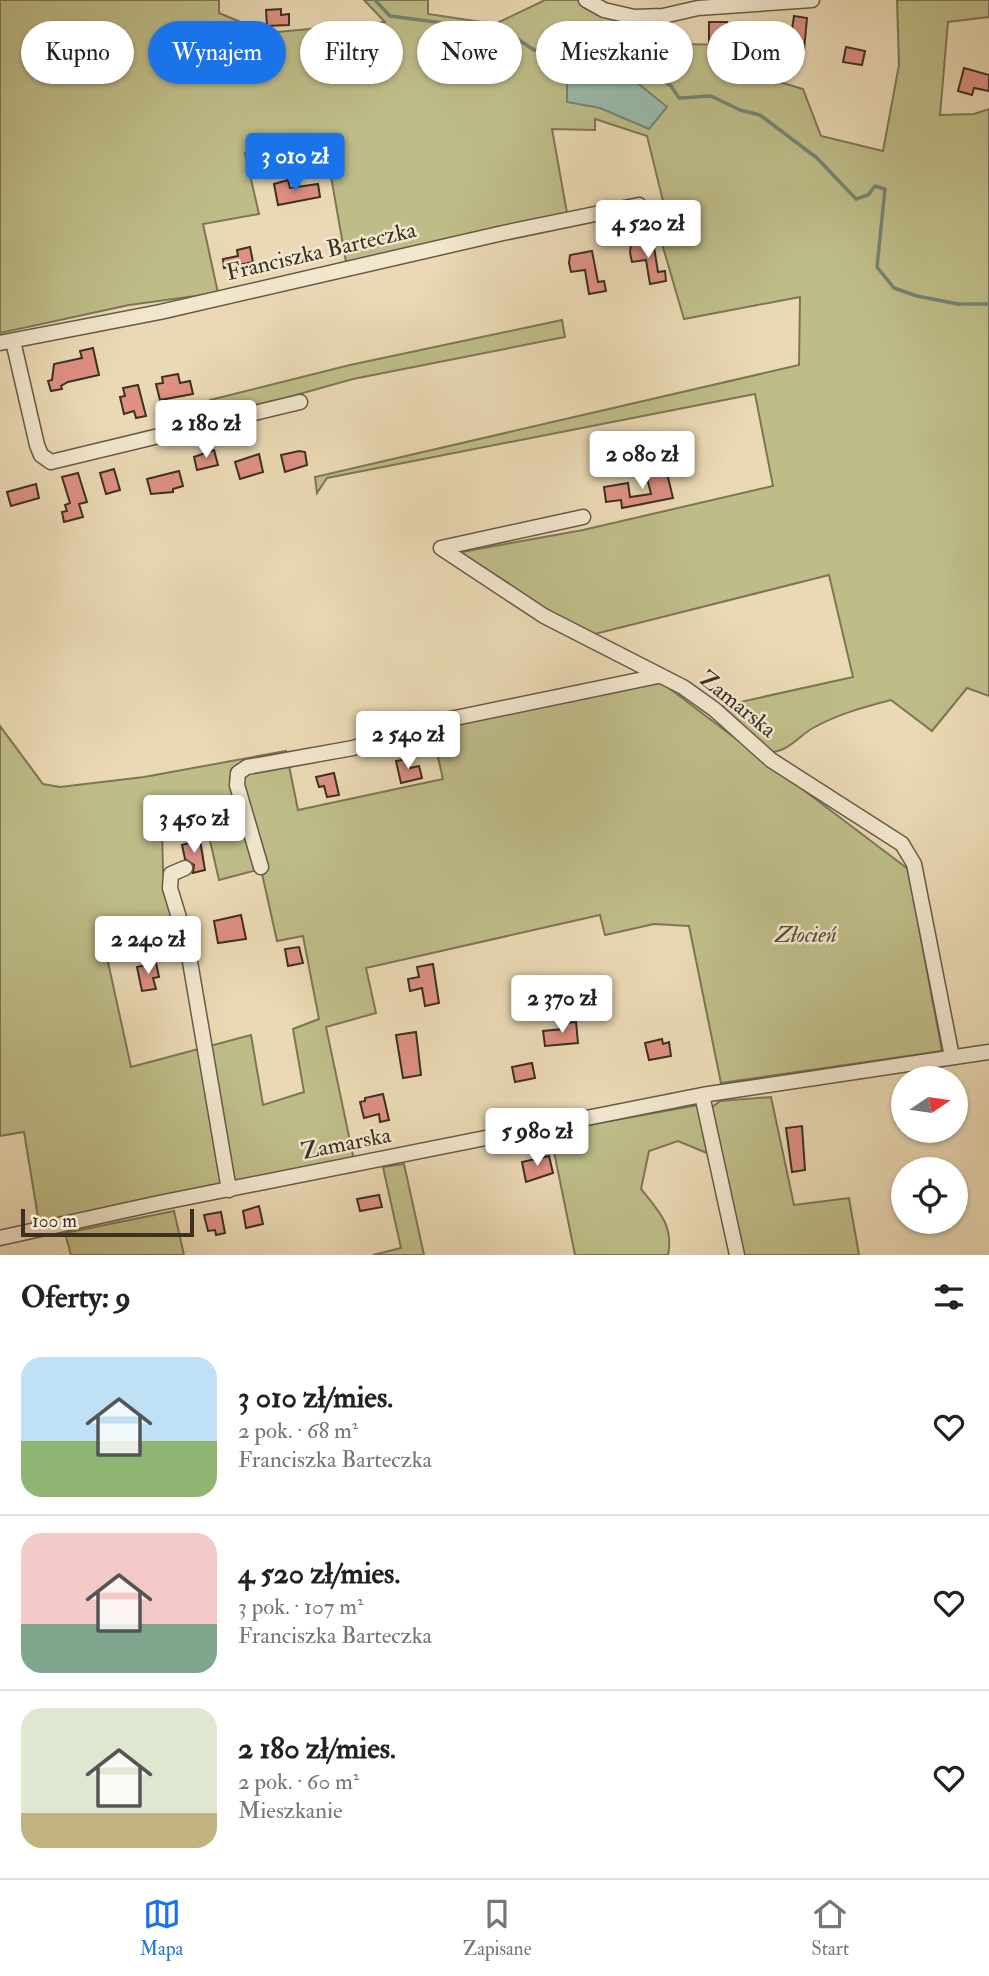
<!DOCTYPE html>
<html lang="pl">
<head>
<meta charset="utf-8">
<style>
	body { margin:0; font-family:"IM FELL Double Pica",serif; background:#f6f6f6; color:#222; height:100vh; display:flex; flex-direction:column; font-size:26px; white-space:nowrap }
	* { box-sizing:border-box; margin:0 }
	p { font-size:23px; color:#767676 }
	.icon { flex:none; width:38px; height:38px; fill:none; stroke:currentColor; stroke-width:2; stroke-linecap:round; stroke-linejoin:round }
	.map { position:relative; height:1255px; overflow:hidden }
	.panel { display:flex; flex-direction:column; background:#fff; flex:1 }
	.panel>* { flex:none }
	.top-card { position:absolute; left:21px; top:21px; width:948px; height:63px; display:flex; gap:14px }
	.needle { width:46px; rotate:77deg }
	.tools { position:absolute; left:891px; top:1066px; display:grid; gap:14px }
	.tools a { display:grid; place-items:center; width:77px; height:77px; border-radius:50%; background:#fff; box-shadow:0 2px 5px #0004; font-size:35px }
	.scale { position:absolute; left:21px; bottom:18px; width:173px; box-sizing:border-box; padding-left:7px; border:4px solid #3c3023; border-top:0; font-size:19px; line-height:24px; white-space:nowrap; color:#3c3023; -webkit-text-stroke:5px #f1e6ce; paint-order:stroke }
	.price { position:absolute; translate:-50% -60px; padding:0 16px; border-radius:7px; background:#fff; color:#222; font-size:23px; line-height:46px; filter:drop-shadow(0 2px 4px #0008) }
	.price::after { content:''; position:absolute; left:50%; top:42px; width:21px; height:16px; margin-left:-10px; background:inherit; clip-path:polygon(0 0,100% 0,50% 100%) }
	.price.current { background:#1a73e8; color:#fff }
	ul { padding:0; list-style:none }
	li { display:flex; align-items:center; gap:21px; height:175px; padding:0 21px }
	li+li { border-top:2px solid #e0e0e0 }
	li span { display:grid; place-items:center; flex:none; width:196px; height:140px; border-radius:21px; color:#555 }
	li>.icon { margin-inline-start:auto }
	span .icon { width:84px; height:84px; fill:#fffc; stroke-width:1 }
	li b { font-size:30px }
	h2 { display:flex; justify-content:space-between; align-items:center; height:84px; padding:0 21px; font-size:30px }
	.pill { padding:0 24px; border-radius:32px; background:#fff; box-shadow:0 2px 5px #0004; font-size:24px; line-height:63px }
	.pill.current { background:#1a73e8; color:#fff }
	.tab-bar { display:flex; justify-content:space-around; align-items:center; height:98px; border-top:2px solid #e0e0e0; background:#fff; font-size:19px; color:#767676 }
	.tab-bar a { display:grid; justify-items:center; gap:4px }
	.tab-bar .current { color:#1a73e8 }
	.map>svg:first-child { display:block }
	.green { fill:#bebd88; stroke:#7d7656; stroke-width:2; fill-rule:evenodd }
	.water { fill:#98baac; stroke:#738375; stroke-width:2 }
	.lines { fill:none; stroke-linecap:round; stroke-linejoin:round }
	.stream { stroke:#738375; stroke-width:3.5 }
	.building { fill:#de9082; stroke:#3c3023; stroke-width:2 }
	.minor-casing { stroke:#685a47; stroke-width:17 }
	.minor { stroke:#f1e6ce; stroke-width:14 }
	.labels { text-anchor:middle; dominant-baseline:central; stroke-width:5; stroke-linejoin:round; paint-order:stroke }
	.street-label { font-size:23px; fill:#3c3023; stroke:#f1e6ce }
	.park-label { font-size:23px; font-style:italic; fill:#564c37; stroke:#f1e6ce }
</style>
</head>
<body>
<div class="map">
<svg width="989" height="1255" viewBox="0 0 989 1255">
	<rect width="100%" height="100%" fill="#ead9b4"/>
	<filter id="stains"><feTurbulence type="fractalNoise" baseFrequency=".00286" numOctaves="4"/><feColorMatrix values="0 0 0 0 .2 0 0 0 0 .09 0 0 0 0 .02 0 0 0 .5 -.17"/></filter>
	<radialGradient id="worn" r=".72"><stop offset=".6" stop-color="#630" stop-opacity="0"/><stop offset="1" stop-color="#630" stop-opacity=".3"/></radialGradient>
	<path class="green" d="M0,0H219V13L267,33L385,22L364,0H428V14L495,24L545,0H586L611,17L660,26L663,44L755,45L760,76L803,89L821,136L883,151L899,65L897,0H989V17L948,22L940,115L974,114L989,109V696L967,688L932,731L891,700C864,707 838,714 813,728C799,736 789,751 772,752L722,706L853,677L829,575L591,635L548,614L456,553L583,530L773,486L755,394L327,478L317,493L315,477L799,365L800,297L684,319L653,213L665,209L647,136L595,119V130L552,129L567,213L346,262L325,142L245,153L259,214L203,224L218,293L129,305L0,333Z
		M562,320L565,337L353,379L214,418L210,400L350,365Z
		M657,679L908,869L942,1051L721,1083L689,926L654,924L605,935L600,915L366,968L376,1013L326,1027L354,1160L39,1223L24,1132L0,1136V726L43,784L60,787L144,777L286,751L298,810L443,779L431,727ZM200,797L219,880L261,869L277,941L303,936L319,1019L293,1029L304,1092L263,1105L251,1035L131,1067L104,944L178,930L163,871L162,829Z
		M771,1097L794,1205L849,1198L859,1255H744L711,1108L720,1101Z
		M698,1105L707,1153L678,1141L649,1151L641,1189C659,1211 674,1226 668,1255H575L550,1132Z
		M404,1164L424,1255H373L401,1248L383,1167Z
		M174,1211L184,1255H71L65,1233Z"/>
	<path class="water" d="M624,72L667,107L649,129L600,108L567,102V73Z"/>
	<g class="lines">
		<path class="stream" d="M375,0L390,16L451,24L464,33L502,29L534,50L583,56L618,50L671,86L679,98L711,96L740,110L760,115L817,158L856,199L868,195L875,186L885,189L877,267L894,288L917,296L958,304H989"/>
	</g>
	<path class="building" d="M281,9V15L289,14V25L267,26L266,10Z
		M794,16L807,18L803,61L781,59L782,53H778L779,42L790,43Z
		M709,22H727L728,30L732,31V40L709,43Z
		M846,47L865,51L862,65L843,62Z
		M964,68L989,75V91L974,88L972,95L958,91Z
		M288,180L290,188L318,184L320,197L278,205L274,184Z
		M653,241L658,272L665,271L666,281L650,284L646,260L632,262L630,253L631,244Z
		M250,247L253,262L224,268L223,259L238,256L237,250Z
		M592,251L598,282L604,281L606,291L589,294L585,270L571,272L569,263L570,255Z
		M93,348L99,375L68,382L61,386L62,389L51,391L48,381L52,380L54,364L82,358L80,351Z
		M178,374L180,383L190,381L193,394L160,400L156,384L163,383L162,377Z
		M138,385L146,416L136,418L134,411L124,414L120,397L125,396L123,388Z
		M214,450L218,465L197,470L194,457Z
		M299,451L305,452L307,465L285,472L281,455Z
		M259,454L263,472L240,479L235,462Z
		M114,469L120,490L106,494L100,473Z
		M666,469L673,498L622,508L621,500L606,502L604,487L628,483L630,497L651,494L646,474Z
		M179,471L183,486L173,489V492L151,494L147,479Z
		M78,473L87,502L79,504L83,517L64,522L62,512L67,511L65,505L70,503L62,477Z
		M36,484L39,498L11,506L7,492Z
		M408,759L410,768L419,766L422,778L401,783L396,761Z
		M334,773L339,795L327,797L324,786L319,787L316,777Z
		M200,840L205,870L193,873L194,865L185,859L182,845Z
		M241,915L246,939L218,943L214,921Z
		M299,947L303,963L288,966L285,949Z
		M156,963L159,977L153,978L156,989L142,991L137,967Z
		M433,964L439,1003L425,1006L422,988L410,991L408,979L419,977L417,967Z
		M576,1022L578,1043L545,1046L543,1031L563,1029V1023Z
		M416,1032L421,1075L403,1078L396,1035Z
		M662,1039L663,1044L669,1042L671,1056L649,1060L645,1043Z
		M532,1063L535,1078L515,1082L512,1067Z
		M383,1094L389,1120L380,1122L379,1114L364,1118L360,1102L365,1101V1098Z
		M802,1126L805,1170L792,1172L786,1128Z
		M549,1156L553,1173L526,1182L522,1162Z
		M379,1195L382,1207L360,1211L357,1199Z
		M259,1206L263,1224L246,1228L243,1211Z
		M221,1212L225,1233L216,1235L215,1230L208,1231L204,1215Z"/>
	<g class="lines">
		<defs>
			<path id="minor" d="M586,0L604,10L634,17L663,16L698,8L812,0
				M13,341L37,445L41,455L51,462L300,402
				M0,343L160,312L503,233L639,205
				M441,548L544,616L683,687L714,709L771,760L902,844L914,864L952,1057
				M441,548L583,517
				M261,867L237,785L238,773L247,767L353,748L431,723L658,676
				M185,868L171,874L170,888L187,944L229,1190
				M702,1095L737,1255
				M0,1238L159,1203L702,1095L989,1052"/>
		</defs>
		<use href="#minor" class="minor-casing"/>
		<use href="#minor" class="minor"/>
	</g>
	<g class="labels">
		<g class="street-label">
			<text transform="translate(321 251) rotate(-13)">Franciszka Barteczka</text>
			<text transform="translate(738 704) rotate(39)">Zamarska</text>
			<text transform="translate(346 1143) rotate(-11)">Zamarska</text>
		</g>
		<g class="park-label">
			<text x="806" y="934">Złocień</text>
		</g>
	</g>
	<rect width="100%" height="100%" filter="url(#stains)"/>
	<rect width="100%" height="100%" fill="url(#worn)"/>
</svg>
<div class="tools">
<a><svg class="needle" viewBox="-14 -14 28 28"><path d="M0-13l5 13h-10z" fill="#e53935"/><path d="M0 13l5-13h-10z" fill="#767676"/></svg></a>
<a><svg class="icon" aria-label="locate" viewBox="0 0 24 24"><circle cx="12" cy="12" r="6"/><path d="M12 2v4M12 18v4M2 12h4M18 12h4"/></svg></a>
</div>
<div class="scale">100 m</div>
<b class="price current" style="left:295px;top:193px">3 010 zł</b>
<b class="price" style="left:648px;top:260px">4 520 zł</b>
<b class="price" style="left:206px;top:460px">2 180 zł</b>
<b class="price" style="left:642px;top:491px">2 080 zł</b>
<b class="price" style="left:408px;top:771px">2 540 zł</b>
<b class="price" style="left:194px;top:855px">3 450 zł</b>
<b class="price" style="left:148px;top:976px">2 240 zł</b>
<b class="price" style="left:562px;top:1035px">2 370 zł</b>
<b class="price" style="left:537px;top:1168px">5 980 zł</b>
<div class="top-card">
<a class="pill">Kupno</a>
<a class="pill current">Wynajem</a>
<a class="pill">Filtry</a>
<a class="pill">Nowe</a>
<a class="pill">Mieszkanie</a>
<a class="pill">Dom</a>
</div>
</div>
<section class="panel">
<h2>Oferty: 9<svg class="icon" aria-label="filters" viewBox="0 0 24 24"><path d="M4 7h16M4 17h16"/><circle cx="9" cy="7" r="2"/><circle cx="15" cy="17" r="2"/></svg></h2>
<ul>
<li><span style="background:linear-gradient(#bfe0f5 60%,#8fb573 0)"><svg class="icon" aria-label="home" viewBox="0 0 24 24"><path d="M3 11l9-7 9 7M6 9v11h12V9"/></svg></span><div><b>3 010 zł/mies.</b><p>2 pok. · 68 m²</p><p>Franciszka Barteczka</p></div><svg class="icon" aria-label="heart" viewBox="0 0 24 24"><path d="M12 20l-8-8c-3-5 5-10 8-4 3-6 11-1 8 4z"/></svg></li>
<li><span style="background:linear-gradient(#f6c9c9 65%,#7fa58c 0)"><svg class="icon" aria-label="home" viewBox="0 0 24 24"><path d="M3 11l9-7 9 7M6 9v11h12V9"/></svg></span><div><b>4 520 zł/mies.</b><p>3 pok. · 107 m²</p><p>Franciszka Barteczka</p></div><svg class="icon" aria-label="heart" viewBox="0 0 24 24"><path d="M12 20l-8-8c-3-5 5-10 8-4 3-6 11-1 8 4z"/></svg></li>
<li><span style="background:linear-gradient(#dfe7d0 75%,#c2b280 0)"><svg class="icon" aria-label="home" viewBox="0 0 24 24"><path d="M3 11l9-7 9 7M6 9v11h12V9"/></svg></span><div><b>2 180 zł/mies.</b><p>2 pok. · 60 m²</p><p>Mieszkanie</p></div><svg class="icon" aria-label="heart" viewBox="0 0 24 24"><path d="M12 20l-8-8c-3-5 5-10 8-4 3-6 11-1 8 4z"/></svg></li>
</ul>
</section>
<nav class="tab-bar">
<a class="current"><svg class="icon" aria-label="map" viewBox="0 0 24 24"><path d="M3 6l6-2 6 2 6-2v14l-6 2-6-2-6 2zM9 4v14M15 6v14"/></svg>Mapa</a>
<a><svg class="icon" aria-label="saved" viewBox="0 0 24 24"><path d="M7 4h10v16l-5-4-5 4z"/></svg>Zapisane</a>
<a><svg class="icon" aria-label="home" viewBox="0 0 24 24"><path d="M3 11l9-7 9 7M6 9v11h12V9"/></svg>Start</a>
</nav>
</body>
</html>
